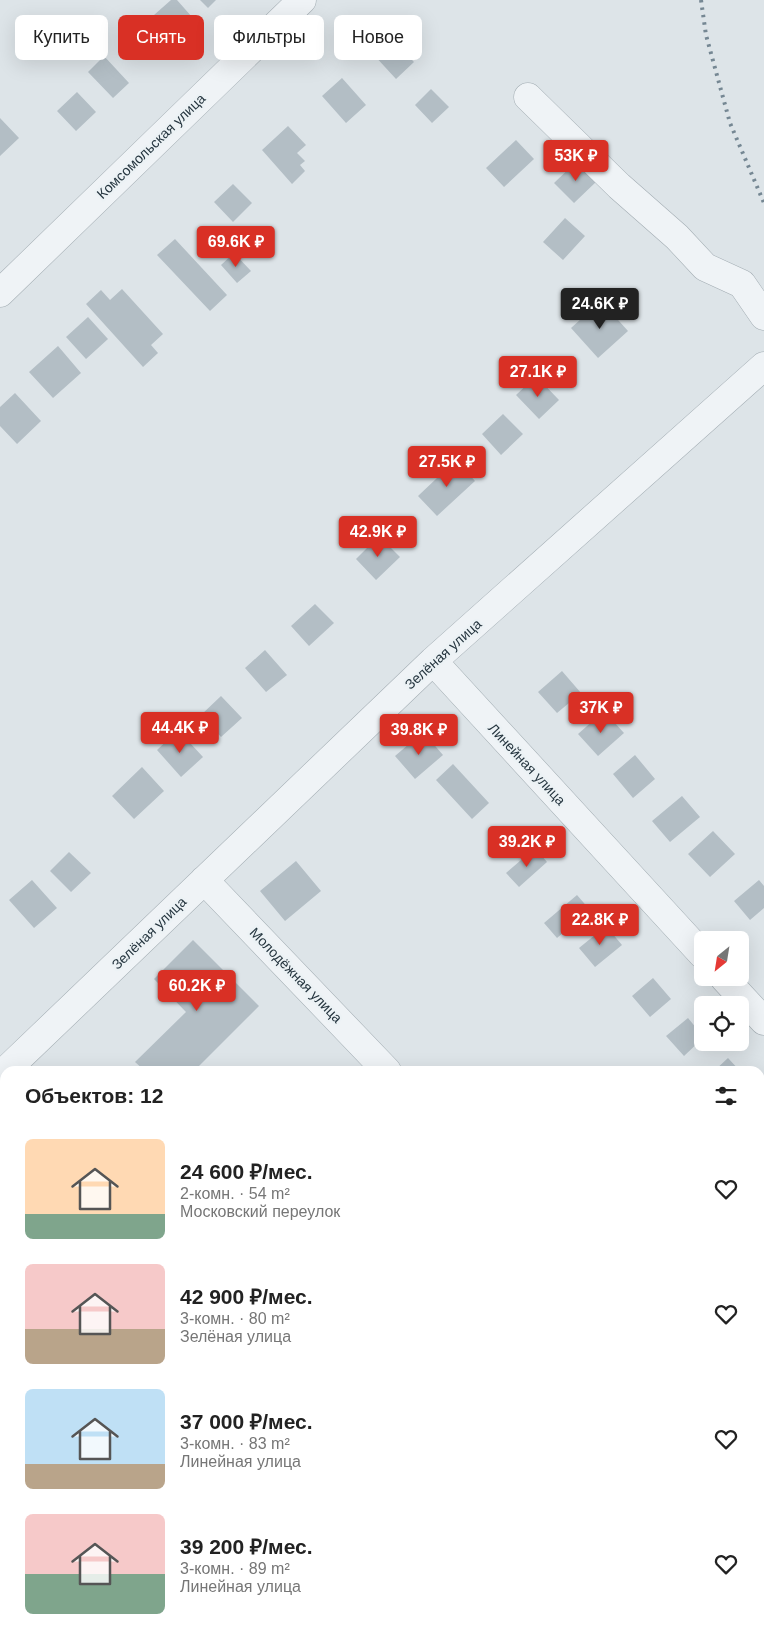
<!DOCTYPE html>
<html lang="ru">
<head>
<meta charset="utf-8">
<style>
	body { margin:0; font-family:Arial,sans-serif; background:#f2f2f2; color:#222; height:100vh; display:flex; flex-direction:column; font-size:19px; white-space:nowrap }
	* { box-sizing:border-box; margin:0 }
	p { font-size:16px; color:#767676 }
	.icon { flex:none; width:28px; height:28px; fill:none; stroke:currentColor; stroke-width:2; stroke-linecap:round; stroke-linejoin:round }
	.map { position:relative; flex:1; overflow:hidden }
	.sheet { position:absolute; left:0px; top:1066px; width:765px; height:571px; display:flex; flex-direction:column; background:#fff; border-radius:15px 15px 0 0; box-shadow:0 5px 20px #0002 }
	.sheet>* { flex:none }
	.top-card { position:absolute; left:15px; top:15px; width:500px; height:45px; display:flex; gap:10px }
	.needle { width:32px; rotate:210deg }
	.buttons { position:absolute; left:694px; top:931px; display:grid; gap:10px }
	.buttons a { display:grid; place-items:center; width:55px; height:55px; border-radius:8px; background:#fff; box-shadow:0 5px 20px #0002; font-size:25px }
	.price { position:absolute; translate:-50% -42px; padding:0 11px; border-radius:5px; background:#d93025; color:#fff; font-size:16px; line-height:32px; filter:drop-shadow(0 1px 2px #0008) }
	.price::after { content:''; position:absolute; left:50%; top:30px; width:15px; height:11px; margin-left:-8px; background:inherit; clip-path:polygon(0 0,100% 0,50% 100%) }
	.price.selected { background:#222; color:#fff }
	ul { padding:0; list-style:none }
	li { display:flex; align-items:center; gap:15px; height:125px; padding:0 25px }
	li span { display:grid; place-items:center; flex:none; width:140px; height:100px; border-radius:8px; color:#555 }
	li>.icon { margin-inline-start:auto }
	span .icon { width:60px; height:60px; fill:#fffc; stroke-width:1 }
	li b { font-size:21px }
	h2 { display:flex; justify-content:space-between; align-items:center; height:60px; padding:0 25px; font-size:21px }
	.chip { padding:0 18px; border-radius:8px; background:#fff; box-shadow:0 5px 20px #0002; font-size:18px; line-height:45px }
	.chip.selected { background:#d93025; color:#fff }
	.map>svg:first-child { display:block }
	.building { fill:#b3bec5 }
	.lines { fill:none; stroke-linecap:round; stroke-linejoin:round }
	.minor-casing { stroke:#a2acb2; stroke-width:29 }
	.minor { stroke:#eff3f6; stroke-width:28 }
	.rail { stroke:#758793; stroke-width:4; stroke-dasharray:2.5 5; stroke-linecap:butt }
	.labels { text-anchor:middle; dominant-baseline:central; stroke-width:5; stroke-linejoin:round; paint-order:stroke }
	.street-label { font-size:14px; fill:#25353f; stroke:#ecf2f5 }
</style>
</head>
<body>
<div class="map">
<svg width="764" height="1637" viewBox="0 0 764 1637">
	<rect width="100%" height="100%" fill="#dde4e8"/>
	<path class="building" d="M171,0H177L192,17L173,35L154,15Z
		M200,0H216L208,8Z
		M391,38L414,62L396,79L373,54Z
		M104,56L129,83L113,98L88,72Z
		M342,78L366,105L346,123L322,96Z
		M431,89L449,107L432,123L415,105Z
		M77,92L96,112L76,131L57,111Z
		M0,118L19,138L0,156Z
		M288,126L306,145L297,153L305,161L300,165L305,171L292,184L262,150Z
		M516,140L534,159L504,187L486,168Z
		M578,160L597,181L574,203L554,183Z
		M233,184L252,203L233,222L214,202Z
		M565,218L585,236L563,260L543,242Z
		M175,239L227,295L210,311L157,255Z
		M234,253L251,271L237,283L221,265Z
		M122,289L163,334L151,345L158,353L143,367L86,304L101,290L110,300Z
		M601,301L628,331L598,358L571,328Z
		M88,317L108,339L86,359L66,337Z
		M58,346L81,373L53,398L29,372Z
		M536,376L559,400L539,419L516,395Z
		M15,393L41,421L17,444L0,426V407Z
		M503,414L523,434L501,455L482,434Z
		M456,460L475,481L437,516L418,496Z
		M379,536L400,557L376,580L356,559Z
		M315,604L334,623L309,646L291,626Z
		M265,650L287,675L266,692L245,668Z
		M562,671L581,693L557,713L538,692Z
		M221,696L242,718L221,737L201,715Z
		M604,711L624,733L598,756L578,734Z
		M178,730L203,757L181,777L157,750Z
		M423,732L443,755L415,779L395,756Z
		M635,755L655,779L633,798L613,774Z
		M453,764L489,803L472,819L436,780Z
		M142,767L164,791L134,819L112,796Z
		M682,796L700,817L670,842L652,821Z
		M713,831L735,854L710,877L688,854Z
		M535,848L547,862L519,887L506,873Z
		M69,852L91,873L71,892L50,871Z
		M296,861L321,891L285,921L260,891Z
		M32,880L57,908L34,928L9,900Z
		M759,880L764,886V908L750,920L734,901Z
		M577,895L590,910L557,938L544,923Z
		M606,926L622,945L595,967L579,948Z
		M193,940L259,1006L194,1071H145L135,1062L186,1012L154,979Z
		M653,978L671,999L650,1017L632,996Z
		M688,1018L702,1035V1039L684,1056L666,1036Z
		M728,1058L740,1071H714Z
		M762,1099L764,1101V1133L760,1137V1101Z
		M5,1498V1527L0,1522V1502Z
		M760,1524L764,1528V1600L760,1596Z
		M144,1632H184L179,1637H139Z
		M333,1632H356L352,1637H338Z"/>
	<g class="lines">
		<defs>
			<path id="minor" d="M528,97L619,186L677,237L705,267L742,284L764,316
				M0,293L302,0
				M433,661L702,954
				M204,880L387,1071
				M724,978L764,1021
				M0,1076L433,661L764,366
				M0,1358L5,1363
				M760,1460L764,1464
				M270,1632L274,1637"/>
		</defs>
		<use href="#minor" class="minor-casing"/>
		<use href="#minor" class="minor"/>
		<path class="rail" d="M701,0L706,35L730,123L764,203"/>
	</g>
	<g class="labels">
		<g class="street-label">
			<text transform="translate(151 146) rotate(-44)">Комсомольская улица</text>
			<text transform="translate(443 654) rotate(-42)">Зелёная улица</text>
			<text transform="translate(527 764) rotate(47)">Линейная улица</text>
			<text transform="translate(149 933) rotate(-44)">Зелёная улица</text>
			<text transform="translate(296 975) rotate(46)">Молодёжная улица</text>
		</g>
	</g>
</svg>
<div class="buttons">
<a><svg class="needle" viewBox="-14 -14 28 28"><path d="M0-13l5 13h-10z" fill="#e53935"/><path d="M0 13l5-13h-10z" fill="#767676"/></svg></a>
<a><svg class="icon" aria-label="locate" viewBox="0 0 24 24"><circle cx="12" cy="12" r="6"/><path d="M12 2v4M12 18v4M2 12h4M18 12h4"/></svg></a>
</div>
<b class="price" style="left:576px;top:182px">53K ₽</b>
<b class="price" style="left:236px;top:268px">69.6K ₽</b>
<b class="price selected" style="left:600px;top:330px">24.6K ₽</b>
<b class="price" style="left:538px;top:398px">27.1K ₽</b>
<b class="price" style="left:447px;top:488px">27.5K ₽</b>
<b class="price" style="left:378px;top:558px">42.9K ₽</b>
<b class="price" style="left:601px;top:734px">37K ₽</b>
<b class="price" style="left:180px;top:754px">44.4K ₽</b>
<b class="price" style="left:419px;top:756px">39.8K ₽</b>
<b class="price" style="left:527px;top:868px">39.2K ₽</b>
<b class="price" style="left:600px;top:946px">22.8K ₽</b>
<b class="price" style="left:197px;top:1012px">60.2K ₽</b>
<div class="top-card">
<a class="chip">Купить</a>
<a class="chip selected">Снять</a>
<a class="chip">Фильтры</a>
<a class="chip">Новое</a>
</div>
<section class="sheet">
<h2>Объектов: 12<svg class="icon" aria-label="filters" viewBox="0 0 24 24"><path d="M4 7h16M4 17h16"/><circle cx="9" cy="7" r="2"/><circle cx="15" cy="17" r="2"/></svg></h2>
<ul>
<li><span style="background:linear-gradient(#ffd9b3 75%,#7fa58c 0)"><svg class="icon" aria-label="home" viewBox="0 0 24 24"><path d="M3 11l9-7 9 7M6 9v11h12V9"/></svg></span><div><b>24 600 ₽/мес.</b><p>2-комн. · 54 m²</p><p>Московский переулок</p></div><svg class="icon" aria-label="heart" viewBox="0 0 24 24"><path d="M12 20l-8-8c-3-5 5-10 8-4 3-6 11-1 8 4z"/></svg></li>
<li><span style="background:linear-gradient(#f6c9c9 65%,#b9a48a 0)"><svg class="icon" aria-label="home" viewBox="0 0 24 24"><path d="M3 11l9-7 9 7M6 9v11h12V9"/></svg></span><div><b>42 900 ₽/мес.</b><p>3-комн. · 80 m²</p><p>Зелёная улица</p></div><svg class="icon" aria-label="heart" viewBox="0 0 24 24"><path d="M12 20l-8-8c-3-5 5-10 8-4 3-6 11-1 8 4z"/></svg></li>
<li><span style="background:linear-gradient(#bfe0f5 75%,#b9a48a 0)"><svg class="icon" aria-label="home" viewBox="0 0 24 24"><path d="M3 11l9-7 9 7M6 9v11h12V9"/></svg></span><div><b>37 000 ₽/мес.</b><p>3-комн. · 83 m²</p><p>Линейная улица</p></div><svg class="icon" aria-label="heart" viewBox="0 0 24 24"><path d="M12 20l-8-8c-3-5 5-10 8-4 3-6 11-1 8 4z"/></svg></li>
<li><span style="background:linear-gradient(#f6c9c9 60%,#7fa58c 0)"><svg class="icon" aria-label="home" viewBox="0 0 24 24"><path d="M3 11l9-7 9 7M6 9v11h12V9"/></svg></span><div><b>39 200 ₽/мес.</b><p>3-комн. · 89 m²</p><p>Линейная улица</p></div><svg class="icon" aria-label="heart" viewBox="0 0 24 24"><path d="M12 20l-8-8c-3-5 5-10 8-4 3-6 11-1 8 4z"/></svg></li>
</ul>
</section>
</div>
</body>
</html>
